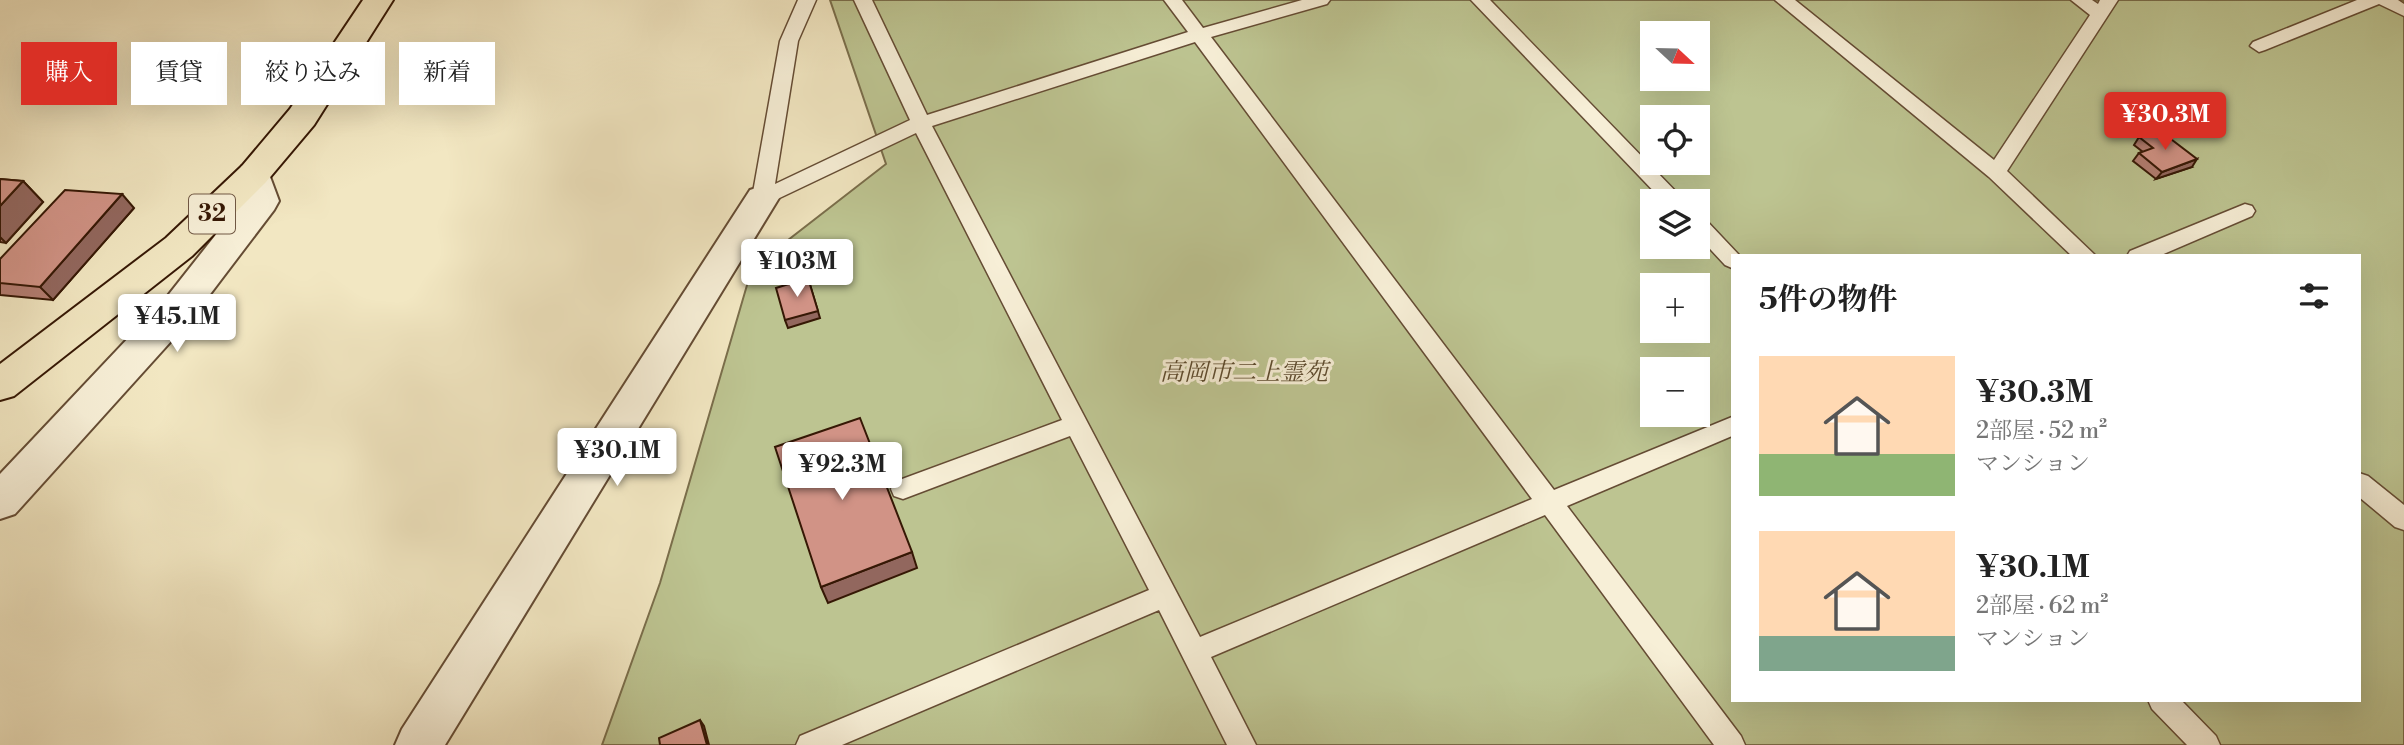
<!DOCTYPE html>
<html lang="ja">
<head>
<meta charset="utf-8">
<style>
	body { margin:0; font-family:"Libre Bodoni","Noto Serif JP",serif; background:#f6f6f6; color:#222; height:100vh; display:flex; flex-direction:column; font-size:26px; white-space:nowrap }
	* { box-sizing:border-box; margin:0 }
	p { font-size:23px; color:#767676 }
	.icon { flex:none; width:38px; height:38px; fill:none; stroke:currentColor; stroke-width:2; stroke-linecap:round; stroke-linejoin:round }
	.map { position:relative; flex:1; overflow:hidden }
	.side { position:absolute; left:1731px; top:254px; width:630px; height:448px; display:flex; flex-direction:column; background:#fff; border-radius:0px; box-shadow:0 7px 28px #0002 }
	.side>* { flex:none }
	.hud { position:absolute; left:21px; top:42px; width:665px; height:63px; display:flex; gap:14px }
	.needle { width:46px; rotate:112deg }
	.buttons { position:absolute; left:1640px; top:21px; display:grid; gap:14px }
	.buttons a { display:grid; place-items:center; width:70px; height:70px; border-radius:0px; background:#fff; box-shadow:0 7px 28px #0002; font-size:35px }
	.price { position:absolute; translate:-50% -60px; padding:0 16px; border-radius:7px; background:#fff; color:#222; font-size:23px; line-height:46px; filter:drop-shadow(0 2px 4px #0008) }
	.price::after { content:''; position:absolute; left:50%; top:42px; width:21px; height:16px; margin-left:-10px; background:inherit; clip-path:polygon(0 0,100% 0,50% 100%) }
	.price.on { background:#d93025; color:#fff }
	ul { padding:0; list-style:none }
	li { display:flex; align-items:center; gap:21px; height:175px; padding:0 28px }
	li span { display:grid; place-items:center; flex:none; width:196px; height:140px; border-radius:0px; color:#555 }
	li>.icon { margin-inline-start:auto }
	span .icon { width:84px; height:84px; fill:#fffc; stroke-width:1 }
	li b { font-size:30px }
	h2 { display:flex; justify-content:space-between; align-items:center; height:84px; padding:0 28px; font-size:30px }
	.pill { padding:0 24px; border-radius:0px; background:#fff; box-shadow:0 7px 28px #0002; font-size:24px; line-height:63px }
	.pill.on { background:#d93025; color:#fff }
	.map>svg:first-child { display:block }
	.green { fill:#bdc491; stroke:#7a6e4b; stroke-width:2; fill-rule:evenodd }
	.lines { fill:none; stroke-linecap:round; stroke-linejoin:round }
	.lane-casing { stroke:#654c34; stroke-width:3 }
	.street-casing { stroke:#654c34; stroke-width:4 }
	.primary-casing { stroke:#361805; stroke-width:4 }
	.lane { fill:#f7efd7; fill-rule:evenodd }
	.street { fill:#f7efd7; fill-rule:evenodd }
	.primary { fill:#f2e7c2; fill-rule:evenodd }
	.wall { fill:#b47e73; stroke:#361805; stroke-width:2 }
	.shaded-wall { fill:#92675e; stroke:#361805; stroke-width:2 }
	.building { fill:#d19386; stroke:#361805; stroke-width:2 }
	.labels { text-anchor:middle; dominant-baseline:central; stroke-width:6; stroke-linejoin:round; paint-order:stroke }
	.shield { fill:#f7efd7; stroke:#705844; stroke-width:2 }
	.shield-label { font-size:23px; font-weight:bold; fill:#361805 }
	.park-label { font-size:24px; font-style:italic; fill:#5e4c2f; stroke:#f7efd7 }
</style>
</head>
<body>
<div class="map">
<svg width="2404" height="745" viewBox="0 0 2404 745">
	<rect width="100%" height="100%" fill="#f2e7c2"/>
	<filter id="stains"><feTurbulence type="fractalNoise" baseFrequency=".00286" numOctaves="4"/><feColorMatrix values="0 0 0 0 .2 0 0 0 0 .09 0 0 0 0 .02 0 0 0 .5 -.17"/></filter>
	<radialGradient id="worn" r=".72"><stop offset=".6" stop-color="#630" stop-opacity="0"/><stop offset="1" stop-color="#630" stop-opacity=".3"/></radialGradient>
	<path class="green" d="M830,0H2404V745H602L660,583L752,268L886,164ZM1652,33H1698V79H1652ZM1652,117H1698V163H1652ZM1652,201H1698V247H1652ZM1732,256H2359V700H1732ZM1652,285H1698V331H1652ZM1652,369H1698V415H1652Z"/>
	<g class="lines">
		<defs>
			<path id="lane" d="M798,0H816L798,41L775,184L910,120L854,0H872L927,115L1188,32L1164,0H1182L1203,28L1302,0H1330L1327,4L1211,37L1554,490L1732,417V436L1567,506L1741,736L1745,745H1714L1545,515L1211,657L1256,745H1227L1159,610L842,745H796L800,736L1149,590L1070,436L903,499L894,496L891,489L894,482L1062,420L916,133L769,203H755L752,198L780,41ZM1195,42L1532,499L1200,637L932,126Z
				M1471,0H1490L1685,201H1663Z
				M1775,0H1795L1994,160L2090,15L2071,0H2092L2098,4L2100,0H2118L2007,171L2096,256H2072L1989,177Z
				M2357,0H2398L2404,4V16L2379,4L2265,50L2259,52L2250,46L2253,42Z
				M2245,204L2252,206L2255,211L2252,216L2159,256H2127L2130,251Z
				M1698,217L1705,219L1739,255L1732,256V268L1725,265L1698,236Z
				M2359,473L2368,476L2404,505V530L2395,527L2359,497Z
				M2148,700H2181L2216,736L2220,745H2187L2152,709Z"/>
			<path id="street" d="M254,162L266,166L279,201L274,210L192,318L15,514L0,519V474L166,298L244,199L237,174L242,166Z
				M762,186L774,190L779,198L445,745H395L402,729L750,190Z"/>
			<path id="primary" d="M363,0H393L314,125L266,182L192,256L14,396L0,400V364L166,238L242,166L290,109Z"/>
		</defs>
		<use href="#lane" class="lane-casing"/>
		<use href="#street" class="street-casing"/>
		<use href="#primary" class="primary-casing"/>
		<use href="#lane" class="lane"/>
		<use href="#street" class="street"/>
		<use href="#primary" class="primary"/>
	</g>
	<path class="wall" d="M2139,137L2192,167L2156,179L2133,161L2139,153L2143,152L2134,145Z
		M0,179L23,181L43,202L6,243L0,242Z
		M134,208L53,300L0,295V259Z"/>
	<path class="shaded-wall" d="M2197,159L2192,167L2156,179L2162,172Z
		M23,181L43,202L6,243L0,237V206Z
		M122,194L134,208L53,300L40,287Z
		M808,278L820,318L788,328L785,320Z
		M912,552L917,568L828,603L821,587Z
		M700,720L704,726L709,745H707Z"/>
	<path class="building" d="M2159,130L2197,159L2162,172L2139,153L2153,148L2139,137Z
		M0,179L23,181L0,206Z
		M65,190L122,194L40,287L0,283V259Z
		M808,278L818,311L785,320L776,288Z
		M860,418L912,552L821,587L775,447Z
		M700,720L707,745H660L659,738Z"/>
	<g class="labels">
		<rect class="shield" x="189" y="194.5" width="46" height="39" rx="5"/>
		<g class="shield-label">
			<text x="212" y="214">32</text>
		</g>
		<g class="park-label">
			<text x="1244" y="373">高岡市二上霊苑</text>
		</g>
	</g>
	<rect width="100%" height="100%" filter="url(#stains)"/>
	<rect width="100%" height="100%" fill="url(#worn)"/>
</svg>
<div class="buttons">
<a><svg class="needle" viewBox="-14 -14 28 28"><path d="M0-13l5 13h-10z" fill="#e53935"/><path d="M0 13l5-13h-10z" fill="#767676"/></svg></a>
<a><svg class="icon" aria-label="locate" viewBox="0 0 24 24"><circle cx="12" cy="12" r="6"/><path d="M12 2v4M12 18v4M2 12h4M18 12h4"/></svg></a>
<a><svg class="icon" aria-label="layers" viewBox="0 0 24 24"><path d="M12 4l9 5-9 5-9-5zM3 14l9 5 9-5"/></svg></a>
<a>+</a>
<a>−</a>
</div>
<b class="price on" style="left:2165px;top:152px">¥30.3M</b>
<b class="price" style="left:797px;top:299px">¥103M</b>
<b class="price" style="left:177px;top:354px">¥45.1M</b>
<b class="price" style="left:617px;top:488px">¥30.1M</b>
<b class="price" style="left:842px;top:502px">¥92.3M</b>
<div class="hud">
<a class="pill on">購入</a>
<a class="pill">賃貸</a>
<a class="pill">絞り込み</a>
<a class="pill">新着</a>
</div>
<section class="side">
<h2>5件の物件<svg class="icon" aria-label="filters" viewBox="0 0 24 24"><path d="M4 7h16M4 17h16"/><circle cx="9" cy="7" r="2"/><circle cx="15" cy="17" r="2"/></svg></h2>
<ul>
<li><span style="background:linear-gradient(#ffd9b3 70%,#8fb573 0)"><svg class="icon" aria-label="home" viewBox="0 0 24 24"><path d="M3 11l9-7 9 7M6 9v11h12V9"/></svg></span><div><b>¥30.3M</b><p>2部屋 · 52 m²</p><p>マンション</p></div></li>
<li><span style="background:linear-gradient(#ffd9b3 75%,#7fa58c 0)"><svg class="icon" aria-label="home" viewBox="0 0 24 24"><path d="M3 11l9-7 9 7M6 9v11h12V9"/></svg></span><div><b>¥30.1M</b><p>2部屋 · 62 m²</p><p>マンション</p></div></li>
</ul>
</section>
</div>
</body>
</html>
